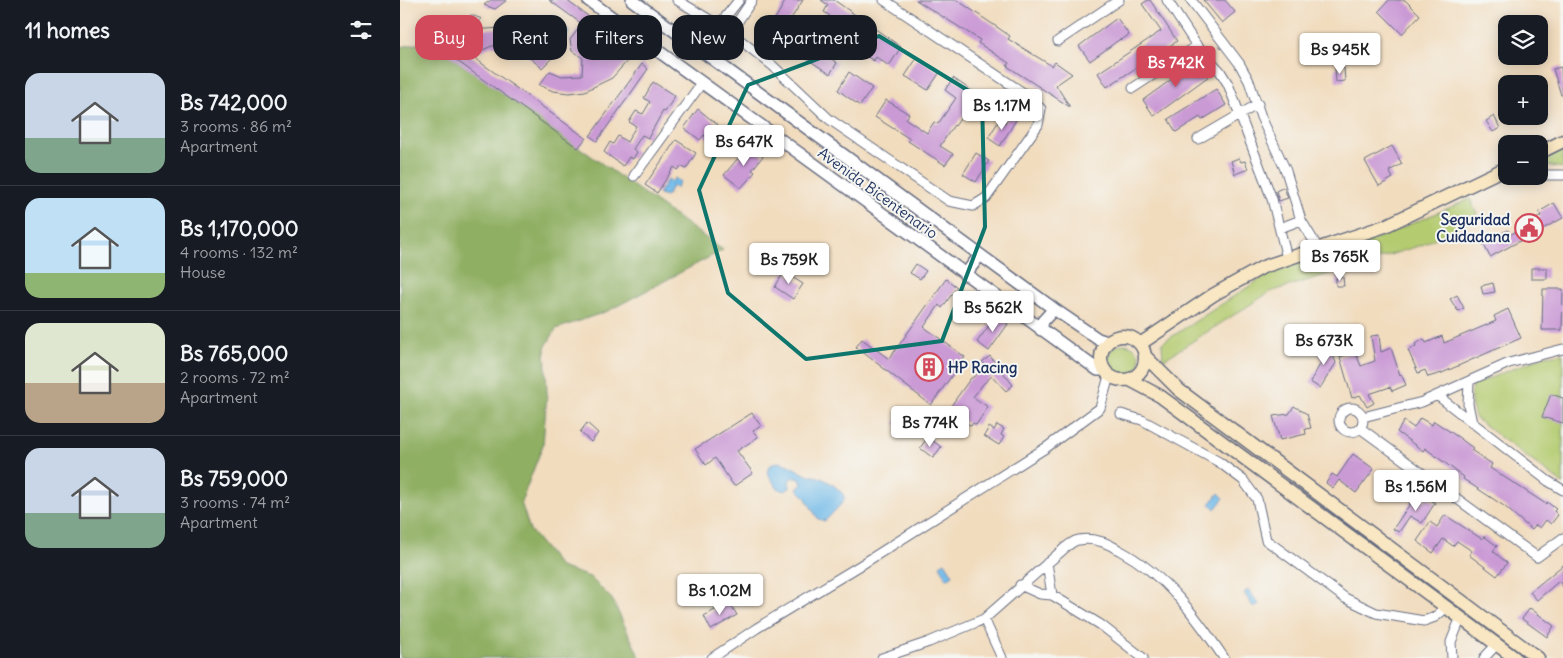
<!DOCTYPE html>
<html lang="en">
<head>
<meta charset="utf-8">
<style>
	body { margin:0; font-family:Delius,sans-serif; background:#20242c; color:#f1f3f6; height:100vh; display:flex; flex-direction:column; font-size:19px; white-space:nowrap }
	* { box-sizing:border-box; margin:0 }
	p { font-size:16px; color:#9ea1a6 }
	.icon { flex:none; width:28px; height:28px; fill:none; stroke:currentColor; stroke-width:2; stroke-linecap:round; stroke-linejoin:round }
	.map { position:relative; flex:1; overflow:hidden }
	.sheet { display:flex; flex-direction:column; background:#171b24; width:400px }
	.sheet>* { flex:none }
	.guide { position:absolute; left:15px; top:15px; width:475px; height:45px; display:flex; gap:10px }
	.controls { position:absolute; left:1098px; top:15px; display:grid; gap:10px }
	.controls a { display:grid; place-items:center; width:50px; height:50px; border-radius:10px; background:#171b24; box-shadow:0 2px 12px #0003; font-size:25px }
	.price { position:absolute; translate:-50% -42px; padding:0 11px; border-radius:5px; background:#fff; color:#222; font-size:16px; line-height:32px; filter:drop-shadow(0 1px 2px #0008) }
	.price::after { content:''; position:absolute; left:50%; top:30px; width:15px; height:11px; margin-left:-8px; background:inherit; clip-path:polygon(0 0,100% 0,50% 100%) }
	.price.selected { background:#d1495b; color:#fff }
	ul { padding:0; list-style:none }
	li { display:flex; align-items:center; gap:15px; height:125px; padding:0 25px }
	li+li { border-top:1px solid #363941 }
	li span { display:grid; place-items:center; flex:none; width:140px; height:100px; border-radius:15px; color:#555 }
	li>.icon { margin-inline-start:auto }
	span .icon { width:60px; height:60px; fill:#fffc; stroke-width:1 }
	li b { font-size:21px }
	h2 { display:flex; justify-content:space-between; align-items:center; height:60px; padding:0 25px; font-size:21px }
	.chip { padding:0 18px; border-radius:15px; background:#171b24; box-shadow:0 2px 12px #0003; font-size:18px; line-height:45px }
	.chip.selected { background:#d1495b; color:#fff }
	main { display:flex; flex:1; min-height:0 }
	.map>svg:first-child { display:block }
	.green { fill:#b4cb6f; stroke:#687d66 }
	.forest { fill:#8faf62; stroke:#556f60 }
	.water { fill:#70b9e8; stroke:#4674a3 }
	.building { fill:#ca9ad5 }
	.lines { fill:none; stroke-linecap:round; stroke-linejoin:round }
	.minor-casing { stroke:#666c80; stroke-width:11 }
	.tertiary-casing { stroke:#666c80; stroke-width:14 }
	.secondary-casing { stroke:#666c80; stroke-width:15 }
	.minor { stroke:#fff; stroke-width:9 }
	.tertiary { stroke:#fff; stroke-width:11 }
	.secondary { stroke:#f9e7c3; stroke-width:12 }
	.marked { fill:none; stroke:#0f766e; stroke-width:4; stroke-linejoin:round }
	.labels { text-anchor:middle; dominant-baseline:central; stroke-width:4; stroke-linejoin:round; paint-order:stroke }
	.street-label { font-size:15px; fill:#1b2f5e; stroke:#f6f6f2 }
	.poi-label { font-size:15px; font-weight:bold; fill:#1b2f5e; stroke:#f6f6f2; text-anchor:end }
</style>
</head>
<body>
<main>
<section class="sheet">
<h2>11 homes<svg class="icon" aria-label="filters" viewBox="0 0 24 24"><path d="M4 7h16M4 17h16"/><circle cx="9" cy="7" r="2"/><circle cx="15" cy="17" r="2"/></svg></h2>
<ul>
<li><span style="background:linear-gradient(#c9d6e8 65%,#7fa58c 0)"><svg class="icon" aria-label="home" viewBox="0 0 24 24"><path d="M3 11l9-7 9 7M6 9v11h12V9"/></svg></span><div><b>Bs 742,000</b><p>3 rooms · 86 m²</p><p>Apartment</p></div></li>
<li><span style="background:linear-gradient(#bfe0f5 75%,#8fb573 0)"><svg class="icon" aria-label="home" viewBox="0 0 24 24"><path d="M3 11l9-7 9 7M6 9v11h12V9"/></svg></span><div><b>Bs 1,170,000</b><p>4 rooms · 132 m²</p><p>House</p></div></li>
<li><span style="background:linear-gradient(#dfe7d0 60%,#b9a48a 0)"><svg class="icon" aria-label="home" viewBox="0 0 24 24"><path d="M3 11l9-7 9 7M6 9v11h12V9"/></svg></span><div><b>Bs 765,000</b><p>2 rooms · 72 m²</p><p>Apartment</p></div></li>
<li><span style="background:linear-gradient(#c9d6e8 65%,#7fa58c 0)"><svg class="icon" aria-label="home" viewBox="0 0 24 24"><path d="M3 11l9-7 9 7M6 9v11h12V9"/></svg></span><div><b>Bs 759,000</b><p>3 rooms · 74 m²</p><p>Apartment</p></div></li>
</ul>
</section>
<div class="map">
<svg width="1163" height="658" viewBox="0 0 1163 658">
	<rect width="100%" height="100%" fill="#f6f6f2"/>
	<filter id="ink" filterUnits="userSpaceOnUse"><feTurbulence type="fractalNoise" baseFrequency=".02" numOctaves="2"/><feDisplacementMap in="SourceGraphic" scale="10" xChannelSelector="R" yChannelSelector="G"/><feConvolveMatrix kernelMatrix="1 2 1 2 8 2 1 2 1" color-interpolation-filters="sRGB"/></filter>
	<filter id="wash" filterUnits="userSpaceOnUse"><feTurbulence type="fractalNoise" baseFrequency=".0096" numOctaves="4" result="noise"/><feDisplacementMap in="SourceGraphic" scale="20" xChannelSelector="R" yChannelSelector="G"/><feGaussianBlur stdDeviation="1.12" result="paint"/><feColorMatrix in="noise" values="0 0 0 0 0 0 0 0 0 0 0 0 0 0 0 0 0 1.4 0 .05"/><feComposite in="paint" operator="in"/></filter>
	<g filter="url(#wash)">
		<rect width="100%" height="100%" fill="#f1dcbe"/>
		<path class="green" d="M1163,151V168L1139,164V161Z
			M1070,199L1078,216L1022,245L870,292L763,360L762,343L862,278L904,260L929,258L939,254Z
			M708 360a16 16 0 1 1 32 0a16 16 0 1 1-32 0Z
			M1163,354V484L1076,419C1072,409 1068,395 1073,385L1144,356Z"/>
		<path class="forest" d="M30,41L323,250L208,311L156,329L145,348L147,393L143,445L121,502L130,530L160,567L190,577L212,599L240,658H0V47Z"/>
		<path class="water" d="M136,16L163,25L169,32L166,40H157L145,28L134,23Z
			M275,178L280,182L276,188L272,186L267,196L258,194L268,179L272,182Z
			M377,462C389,463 396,470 407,475C413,478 408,475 414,476C425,478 438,487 444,496V501L425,521L418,519L405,497L397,489L402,484L400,479L392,477L389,481L390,488L384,491L377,488L367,472L369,466Z
			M819,493L824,498L815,509L810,504Z
			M545,562L553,575L547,579L540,565Z
			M848,590L859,604L854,608L844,593Z"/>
		<g id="blocks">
			<path class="building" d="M91,0H107L95,9L84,5Z
				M149,0H166L236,51L212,78L185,91L169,93L153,91L139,85L150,71L162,76L182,75L183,58L172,51L170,40L182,24Z
				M386,0H403L380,36L369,29Z
				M421,0H434L501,47L489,66L476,57L474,61L458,51L466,40L448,28L441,40L437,38L426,55L437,63L430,74L395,51L403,39L416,47L426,32L423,30L430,16L424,12L428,5Z
				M516,0H557L610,36L608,39L652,66L655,62L672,74L656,85L670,107L607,66L609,63L578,43L580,40Z
				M748,0H750L777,41L707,87L698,73L761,31L742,4Z
				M803,0H825L835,12L822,23Z
				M989,0H1005L1020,15L1002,34L979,11Z
				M71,15L82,19L70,27L68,22L58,43L53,40L44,46L54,28Z
				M717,18L729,35L721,40L720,39L690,61L679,46Z
				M102,28L129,35L156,54L142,68L123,52L106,46H92L80,51L71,30Z
				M56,45L186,138L178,148L49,55Z
				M517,58L540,72L528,90L505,76Z
				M797,61L809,76L754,116L743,100Z
				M242,64L248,69L197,141L190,136Z
				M1161,67L1163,95H1161L1153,69Z
				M935,68H944L945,81L936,82Z
				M449,72L472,88L460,106L438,90Z
				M553,78L588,102L579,115L568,108L555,126L554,125L540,146L553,154L545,165L508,141L510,139L475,117L486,100L509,114L506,119L527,133L534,122L538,124L556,98L545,90Z
				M253,82L275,96L265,112L263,111L248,138L242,135L233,149L237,152L233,159L229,157L223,166L204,152L210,142L213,144L218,136L227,142L236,126L229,122L236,111L243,114L250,102L244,98Z
				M816,89L826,105L802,120L800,117L776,132L768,119Z
				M298,109L319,126L308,139L304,135L300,140L284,128Z
				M610,116L616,120L600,146L588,138L600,119L605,123Z
				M1094,116L1100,128L1093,132L1086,121Z
				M276,140L296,153L286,169L281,166L278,170L274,167L257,193L245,185Z
				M349,145L363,156L352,170L355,172L341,188L324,175Z
				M992,146L1002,164L989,171L993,178L979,186L965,161Z
				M576,153L589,161L576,182L563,174Z
				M839,158L841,162L845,161L848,169L835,174L831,161Z
				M884,187L888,198L879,201L876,191Z
				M1154,203L1163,218L1090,257L1083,243L1108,230L1110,235L1141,216L1139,212Z
				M516,264L526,271L520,279L510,273Z
				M1131,268H1147V279H1131Z
				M384,272L403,284L393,299L375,287Z
				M943,277L944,286H936V278Z
				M546,279L557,287L542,308L539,305L524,327L565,357L531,405L456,347L462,339L489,359Z
				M1093,283L1095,292L1083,294L1081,286Z
				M1143,289H1163L1162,330H1142Z
				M1057,295L1064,308L1058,311L1050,299Z
				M1108,309L1121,338L1042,373L1028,377L1025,370L1018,373L1008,350L1016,346L1015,344L1024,339L1026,343L1042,336L1044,343L1096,321L1094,316Z
				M597,315L608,324L589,351L577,342Z
				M979,335L981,352L991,348L1000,375L1001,374L1006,385L992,391L990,387L969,394L974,403L967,407L960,395L952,398L940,357L955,351L961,366L975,361L971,336Z
				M929,345L936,363L920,388L910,382L922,361L918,349Z
				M590,356L613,385L606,391L592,376L583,384L573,397L588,407L576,425L573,423L571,426L548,410L570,379L587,368L582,362Z
				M1151,394L1163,398V423L1142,417Z
				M894,406L907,414L911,428L905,429L906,434L880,440L873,416L889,414Z
				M352,413L361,426L353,431L358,437L337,451L353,473L334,486L315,458L306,465L295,449Z
				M502,414L513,423L506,432L494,423Z
				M1020,418L1032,425L1034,421L1058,437L1073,448L1071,450L1092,464L1090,468L1146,504L1147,502L1156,509L1154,511L1158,515L1151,524L1146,520L1140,528L1136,525L1132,530L1104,506L1063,479L1064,477L1025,448L1023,451L997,432L1004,421L1014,428Z
				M187,423L198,433L191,442L180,432Z
				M597,425L604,429L601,435L604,437L599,445L584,436L589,427L594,430Z
				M528,437L541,447L533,458L520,448Z
				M953,454L974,469L956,493L939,480L933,488L926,483L932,474L937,477Z
				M1016,495L1025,501L1027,497L1035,503L1022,523L1010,516L999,532L993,529Z
				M1045,515L1082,539L1084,536L1097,546L1093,551L1107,563L1097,576L1069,555L1072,551L1057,541L1053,546L1043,539L1033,553L1017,541L1030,522L1037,527Z
				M1163,565V587L1159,581L1137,600L1130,592Z
				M329,602L337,615L311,630L304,616Z
				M1130,608L1154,626L1147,637L1122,619Z"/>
		</g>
	</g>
	<g filter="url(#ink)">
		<use href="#blocks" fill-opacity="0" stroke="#666c80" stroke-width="1"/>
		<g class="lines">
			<defs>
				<path id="minor" d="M277,0L330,32L373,66L429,119L549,201L573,206L586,198L638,125L641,109L628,96L484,0
					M767,0L797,46L820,71L828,84L872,199L887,258
					M791,0L839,63L849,81L861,117L886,171L901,220L918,248
					M658,41L719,0
					M300,49L339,0
					M313,59L352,0
					M733,88L797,46
					M798,139L858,104
					M1139,175H1163
					M234,176L301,84
					M880,228L901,220
					M1069,382L1068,404L1072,423
					M1038,396L1148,481L1163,490
					M939 420a12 12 0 1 1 24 0a12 12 0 1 1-24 0Z
					M721,414L742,420L819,462L843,480L857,499L866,540L945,598L976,613L1024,621L1035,617L1047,607
					M963,417L1022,402L1109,363L1163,349
					M960,428L1137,557L1163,538
					M647,563L652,595
					M620,585L640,594L652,595L701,625L743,658
					M584,619L602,658
					M312,658L357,628L461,565L647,447L700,408L709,376
					M482,658L529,642L584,619L666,547C670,544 675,540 679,540C693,537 708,543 719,550C766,575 795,615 824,658
					M1052,658L1051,642L1061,617
					M1084,658L1097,644"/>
				<path id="tertiary" d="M188,0L698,370H704
					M232,0L654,309L698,339L707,342
					M565,275L580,255
					M641,330L643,321L654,309"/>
				<path id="secondary" d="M1139,153L1163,141
					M701 358a22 22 0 1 1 44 0a22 22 0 1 1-44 0Z
					M740,344L813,295L863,267L985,226L1106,168
					M746,357L779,390L1138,658
					M730,380L760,396L1115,658"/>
			</defs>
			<use href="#minor" class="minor-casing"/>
			<use href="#tertiary" class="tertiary-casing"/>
			<use href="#secondary" class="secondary-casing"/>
			<use href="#minor" class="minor"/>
			<use href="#tertiary" class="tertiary"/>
			<use href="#secondary" class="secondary"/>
		</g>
	</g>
	<path class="marked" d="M479,36L582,99L585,227L542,341L406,359L328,293L299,190L348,85Z"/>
	<defs>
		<symbol id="civic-ring" viewBox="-11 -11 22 22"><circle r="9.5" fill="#f6f6f2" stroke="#d1495b" stroke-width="1.5"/><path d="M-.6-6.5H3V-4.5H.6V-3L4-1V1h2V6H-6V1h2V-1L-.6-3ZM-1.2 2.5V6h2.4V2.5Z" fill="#d1495b"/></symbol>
		<symbol id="building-ring" viewBox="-11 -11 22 22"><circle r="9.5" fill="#f6f6f2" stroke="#d1495b" stroke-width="1.5"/><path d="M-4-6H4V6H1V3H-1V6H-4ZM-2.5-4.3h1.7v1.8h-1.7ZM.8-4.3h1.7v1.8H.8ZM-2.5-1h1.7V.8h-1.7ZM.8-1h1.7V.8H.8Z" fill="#d1495b"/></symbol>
	</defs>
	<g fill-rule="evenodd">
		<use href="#civic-ring" x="1113" y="212" width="32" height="32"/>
		<use href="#building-ring" x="513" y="351" width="32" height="32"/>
	</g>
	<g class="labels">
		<g class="street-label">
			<text transform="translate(478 193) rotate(36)">Avenida Bicentenario</text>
		</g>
		<g class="poi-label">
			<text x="1110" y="219">Seguridad<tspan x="1110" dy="17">Cuidadana</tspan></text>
			<text x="548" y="367" text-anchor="start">HP Racing</text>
		</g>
	</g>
</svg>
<div class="controls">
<a><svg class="icon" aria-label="layers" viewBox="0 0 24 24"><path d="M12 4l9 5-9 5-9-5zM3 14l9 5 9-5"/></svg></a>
<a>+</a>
<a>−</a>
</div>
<b class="price" style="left:940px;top:75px">Bs 945K</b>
<b class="price selected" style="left:776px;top:88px">Bs 742K</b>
<b class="price" style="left:602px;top:131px">Bs 1.17M</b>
<b class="price" style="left:344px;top:167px">Bs 647K</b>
<b class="price" style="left:940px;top:282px">Bs 765K</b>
<b class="price" style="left:389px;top:285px">Bs 759K</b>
<b class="price" style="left:593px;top:333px">Bs 562K</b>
<b class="price" style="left:924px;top:366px">Bs 673K</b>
<b class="price" style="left:530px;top:448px">Bs 774K</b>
<b class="price" style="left:1016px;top:512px">Bs 1.56M</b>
<b class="price" style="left:320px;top:616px">Bs 1.02M</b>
<div class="guide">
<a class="chip selected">Buy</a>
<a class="chip">Rent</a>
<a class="chip">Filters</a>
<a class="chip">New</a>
<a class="chip">Apartment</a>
</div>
</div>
</main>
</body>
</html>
